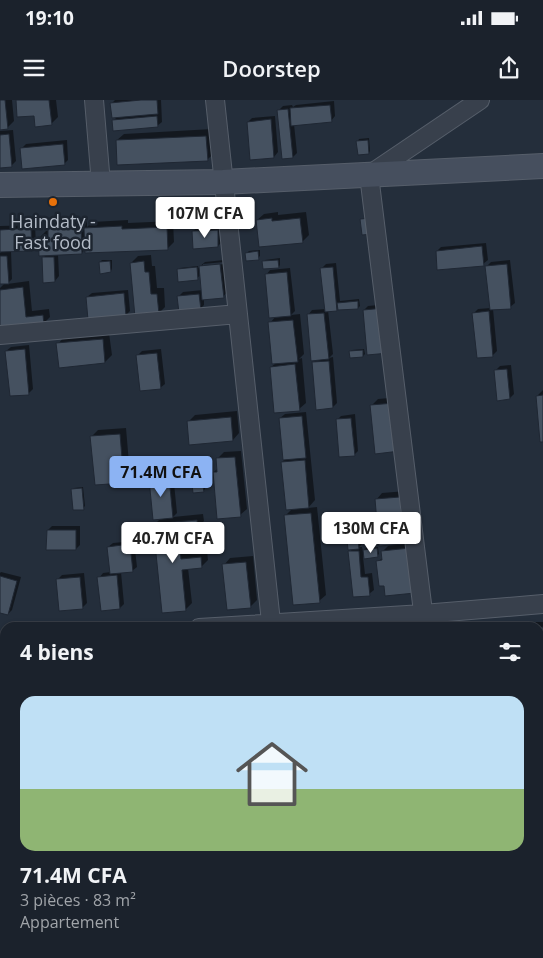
<!DOCTYPE html>
<html lang="fr">
<head>
<meta charset="utf-8">
<style>
	body { margin:0; font-family:"Open Sans",sans-serif; background:#242a34; color:#f1f3f6; height:100vh; display:flex; flex-direction:column; font-size:19px; white-space:nowrap }
	* { box-sizing:border-box; margin:0 }
	p { font-size:16px; color:#a0a4a9 }
	.icon { flex:none; width:28px; height:28px; fill:none; stroke:currentColor; stroke-width:2; stroke-linecap:round; stroke-linejoin:round }
	.map { position:relative; flex:1; overflow:hidden }
	.drawer { position:absolute; left:0px; top:522px; width:544px; height:336px; display:flex; flex-direction:column; background:#1b222c; border-radius:15px 15px 0 0; box-shadow:0 1px 4px #0004,0 0 0 1px #393f48 }
	.drawer>* { flex:none }
	.price { position:absolute; translate:-50% -42px; padding:0 11px; border-radius:5px; background:#fff; color:#222; font-size:16px; line-height:32px; filter:drop-shadow(0 1px 2px #0008) }
	.price::after { content:''; position:absolute; left:50%; top:30px; width:15px; height:11px; margin-left:-8px; background:inherit; clip-path:polygon(0 0,100% 0,50% 100%) }
	.price.selected { background:#8cb3f3; color:#111 }
	ul { padding:0; list-style:none }
	li { display:grid; align-content:center; gap:10px; height:265px; padding:0 20px }
	li span { display:grid; place-items:center; height:155px; border-radius:15px; color:#555 }
	li>.icon { margin-inline-start:auto }
	span .icon { width:90px; height:90px; fill:#fffc; stroke-width:1 }
	li b { font-size:21px }
	h2 { display:flex; justify-content:space-between; align-items:center; height:60px; padding:0 20px; font-size:21px }
	.status { display:flex; justify-content:space-between; align-items:center; height:35px; padding:0 25px; background:#1b222c; direction:ltr }
	.status svg { height:14px; fill:currentColor }
	header { display:flex; justify-content:space-between; align-items:center; height:65px; padding:0 20px; background:#1b222c; font-size:22px; font-weight:600 }
	.map>svg:first-child { display:block }
	.shadow { fill:#0007 }
	.building { fill:#455160; stroke:#1f2733 }
	.lines { fill:none; stroke-linecap:round; stroke-linejoin:round }
	.street-casing { stroke:#565e6a; stroke-width:20 }
	.secondary-casing { stroke:#565e6a; stroke-width:26 }
	.street { stroke:#38404c; stroke-width:18 }
	.secondary { stroke:#464f5e; stroke-width:24 }
	.food-dot { fill:#e8710a; stroke:#1d2530; stroke-width:2 }
	.labels { text-anchor:middle; dominant-baseline:central; stroke-width:5; stroke-linejoin:round; paint-order:stroke }
	.poi-label { font-size:18px; fill:#b3bbc7; stroke:#1d2530 }
</style>
</head>
<body>
<div class="status"><b>19:10</b><svg viewBox="0 0 49 12"><path d="M0 12V9h3v3zM5 12V6h3v6zM10 12V3h3v9zM15 12V0h3v12zM26 1h20v11H26zM47 4h2v5h-2z"/></svg></div>
<header><svg class="icon" aria-label="menu" viewBox="0 0 24 24"><path d="M4 6h16M4 12h16M4 18h16"/></svg>Doorstep<svg class="icon" aria-label="share" viewBox="0 0 24 24"><path d="M12 15V3M7 8l5-5 5 5M5 13v7h14v-7"/></svg></header>
<div class="map">
<svg width="543" height="858" viewBox="0 0 543 858">
	<rect width="100%" height="100%" fill="#242e3b"/>
	<path class="shadow" d="M0,0H12L14,21L7,28L0,29Z
		M17,0H56L58,17L51,24Z
		M115,0H161L162,22L157,26L114,20L117,17L112,3Z
		M334,1L335,16L331,21L294,24L297,53L293,57L279,10L283,6L292,5L293,7L296,5Z
		M275,16L278,52L274,57L251,59L248,22L252,18Z
		M212,29L214,53L207,60L117,40L124,34Z
		M13,30L16,61L11,66L0,67V31Z
		M369,38L370,51L369,53L358,41L359,39Z
		M67,40L68,60L64,64L22,48L26,44Z
		M278,112V115L306,112L309,135L302,142L257,120L264,114Z
		M87,120V127L92,122L128,120V123L173,121L174,142L168,148H86L82,153L58,154L59,176L55,181L43,158L46,155L40,137L46,131H49V128L56,122Z
		M35,125L36,145L32,149L11,150L12,179L7,184L29,181L32,211L49,209L50,217L43,224L0,214V188L5,183H0V153L2,151H0V126Z
		M221,126L222,142L218,146L193,131L198,127Z
		M486,143L488,160L483,164L437,151L441,147Z
		M260,150V156L258,158L247,153L249,151Z
		M151,155L152,166H155L157,188H164L165,207L159,213L131,163L138,156Z
		M280,158V165L279,167L264,162L265,160Z
		M102,160H112V169L111,171L100,162Z
		M224,160V162L203,164V166L225,164L227,192L223,197L204,198V205L200,209L179,196L183,192L203,190L201,175L197,178L178,170L180,168L198,166V168L205,162Z
		M510,160L515,203L510,207L493,209L497,251L493,255L478,257L474,213L478,209L491,208L487,166L491,162Z
		M336,163L340,201L359,199L360,206L358,208L339,207L336,209L328,210L333,254L329,258L333,257L337,303L333,307L313,263L317,259L308,215L312,210L326,209L322,168L326,164Z
		M290,168L295,211L291,215L300,214L304,254L299,259L302,258L306,303L299,309L271,267L276,263L270,223L276,216L266,175L270,170Z
		M128,190L130,211L126,215L87,197L92,193Z
		M389,204L393,247L364,210L368,206Z
		M109,233L112,255L105,262L58,244L64,237Z
		M29,245L33,289L29,293L6,251L11,247Z
		M161,249L165,284L160,288L138,255L142,251Z
		M364,249L365,254L363,256L350,252L352,250Z
		M511,265L514,294L510,298L496,270L500,266Z
		M543,290V341L537,296Z
		M401,297L376,353L371,306L378,299Z
		M237,311L239,333L233,340L188,322L195,315Z
		M306,312L315,400L308,408L317,407L326,495L319,501L285,416L293,408L282,362L284,360L280,318L285,314Z
		M355,314L358,351L354,355L337,320L341,316Z
		M126,328L130,375L124,382L91,337L98,330Z
		M241,351L247,409L240,415L214,372L218,368L217,359L224,352Z
		M206,372V377L204,379L205,389L203,391L193,375L195,373Z
		M173,373L177,413L173,417L203,414L204,421L197,428H191L185,433L187,453L207,451L208,460L201,467L188,468L192,503L185,510L155,424L161,418L151,379L155,375Z
		M83,387L85,406L83,408L72,390L74,388Z
		M406,391L410,436L403,443L416,442L421,485L378,462L383,457L382,452L390,444L376,400L382,393Z
		M351,414H360L363,443L359,447H362L363,451L366,448L378,447L379,454L377,456L363,457L365,474L372,473L374,490L369,494L354,496L350,452L353,448L346,419Z
		M52,426H80V445L76,449L48,430Z
		M134,441L137,467L132,471L121,472L124,504L120,508L99,478L103,473L111,472L108,447L113,443Z
		M253,456L257,500L250,507L224,465L230,458Z
		M1,472L21,477L12,510L8,514L0,512V473Z
		M84,473L87,503L82,508L57,480L62,475Z
		M536,522H543V555L539,556V528H529Z
		M539,562H543L542,570H539Z
		M543,662V671H539V663Z
		M543,706V726L539,729V707Z"/>
	<path class="building" d="M0,0H5L8,29L0,30Z
		M16,0H49L52,25L35,27L34,16L17,17Z
		M141,0H157L158,14L112,18L110,3Z
		M330,5L332,22L291,26L290,8Z
		M288,9L293,58L282,59L277,10Z
		M157,16L158,27L113,31L112,20Z
		M271,19L274,58L250,60L247,22Z
		M9,34L12,67L0,68V35Z
		M206,36L208,61L117,65L116,40Z
		M368,40L369,54L358,55L356,41Z
		M63,44L65,65L22,69L20,48Z
		M272,118V121L300,118L303,143L259,147L256,120Z
		M371,118L373,134L362,135L360,119Z
		M81,126L82,154L39,156L38,137H48V128Z
		M122,126V129L167,127L168,150L85,153L84,128Z
		M31,128L32,151L0,152V130Z
		M218,130V147L193,149L192,131Z
		M482,146L484,166L437,170L436,151Z
		M258,151L259,160L246,161L245,153Z
		M0,156H7L9,184H0Z
		M42,157H54L55,182L43,183Z
		M278,160L279,168L263,169L262,161Z
		M110,161L111,172L100,174L99,162Z
		M144,161L145,172H149L151,194H157L159,214L135,217L130,163Z
		M220,164L224,198L202,200L199,166Z
		M507,164L511,209L490,210L485,166Z
		M197,167L198,180L178,182L177,169Z
		M333,167L337,211L325,212L320,168Z
		M287,172L291,216L269,218L265,174Z
		M23,187L26,217L43,215L44,225L0,229V190Z
		M124,193L126,216L88,220L86,197Z
		M199,194L201,210L179,213L177,196Z
		M358,201V209L338,210L337,203Z
		M385,208L389,253L367,255L363,210Z
		M489,211L493,257L477,258L472,213Z
		M324,213L329,259L311,261L307,214Z
		M293,220L298,262L272,264L268,222Z
		M103,239L105,263L59,268L56,243Z
		M25,249L29,295L10,296L5,251Z
		M363,250V257L350,258L349,251Z
		M157,253L161,289L140,291L136,255Z
		M329,261L333,308L316,310L312,262Z
		M295,264L300,311L274,313L270,267Z
		M507,269L510,299L497,301L494,270Z
		M543,295V342H540L536,296Z
		M395,303L400,351L375,354L370,305Z
		M302,316L306,358L283,360L279,318Z
		M231,317L233,341L189,345L187,321Z
		M351,318L355,356L339,357L336,319Z
		M120,334L124,383L95,385L90,336Z
		M235,357L241,417L217,419L213,372H217L216,358Z
		M305,360L309,408L286,410L281,362Z
		M204,373L205,380H202L204,392L193,393L191,374Z
		M169,377L173,418L153,420L149,379Z
		M82,388L84,410H73L71,389Z
		M400,397L404,444L379,446L375,399Z
		M311,413L320,503L293,505L284,415Z
		M356,417L359,449L348,450L345,418Z
		M197,420L198,429L187,430L188,434L178,435L181,459L201,457L202,468L182,470L186,511L162,513L153,424Z
		M47,430H76V450H46Z
		M130,444L133,472L110,474L107,447Z
		M377,448L378,457L364,459L363,450Z
		M410,448L415,493L385,496L384,486H379L376,461L382,460L381,451Z
		M348,451H359L361,477H368L370,496L353,497Z
		M246,462L251,508L227,510L222,464Z
		M117,475L120,509L101,511L97,477Z
		M0,476L17,481L8,515L0,513Z
		M80,477L83,509L59,511L56,479Z
		M543,527V556L539,557L538,528Z
		M540,676H543V700H542Z"/>
	<g class="lines">
		<defs>
			<path id="street" d="M94,0L101,84
				M215,0L271,522
				M0,235L238,214
				M199,528L423,514L543,504
				M425,528L369,75L480,0
				M0,550L5,549
				M193,854L195,858
				M461,854V858"/>
			<path id="secondary" d="M0,85L223,82L543,66"/>
		</defs>
		<use href="#street" class="street-casing"/>
		<use href="#secondary" class="secondary-casing"/>
		<use href="#street" class="street"/>
		<use href="#secondary" class="secondary"/>
	</g>
	<circle class="food-dot" cx="53" cy="102" r="5"/>
	<g class="labels">
		<g class="poi-label">
			<text x="53" y="121">Haindaty -<tspan x="53" dy="21">Fast food</tspan></text>
		</g>
	</g>
</svg>
<b class="price" style="left:205px;top:139px">107M CFA</b>
<b class="price selected" style="left:161px;top:398px">71.4M CFA</b>
<b class="price" style="left:371px;top:454px">130M CFA</b>
<b class="price" style="left:173px;top:464px">40.7M CFA</b>
<section class="drawer">
<h2>4 biens<svg class="icon" aria-label="filters" viewBox="0 0 24 24"><path d="M4 7h16M4 17h16"/><circle cx="9" cy="7" r="2"/><circle cx="15" cy="17" r="2"/></svg></h2>
<ul>
<li><span style="background:linear-gradient(#bfe0f5 60%,#8fb573 0)"><svg class="icon" aria-label="home" viewBox="0 0 24 24"><path d="M3 11l9-7 9 7M6 9v11h12V9"/></svg></span><div><b>71.4M CFA</b><p>3 pièces · 83 m²</p><p>Appartement</p></div></li>
</ul>
</section>
</div>
</body>
</html>
